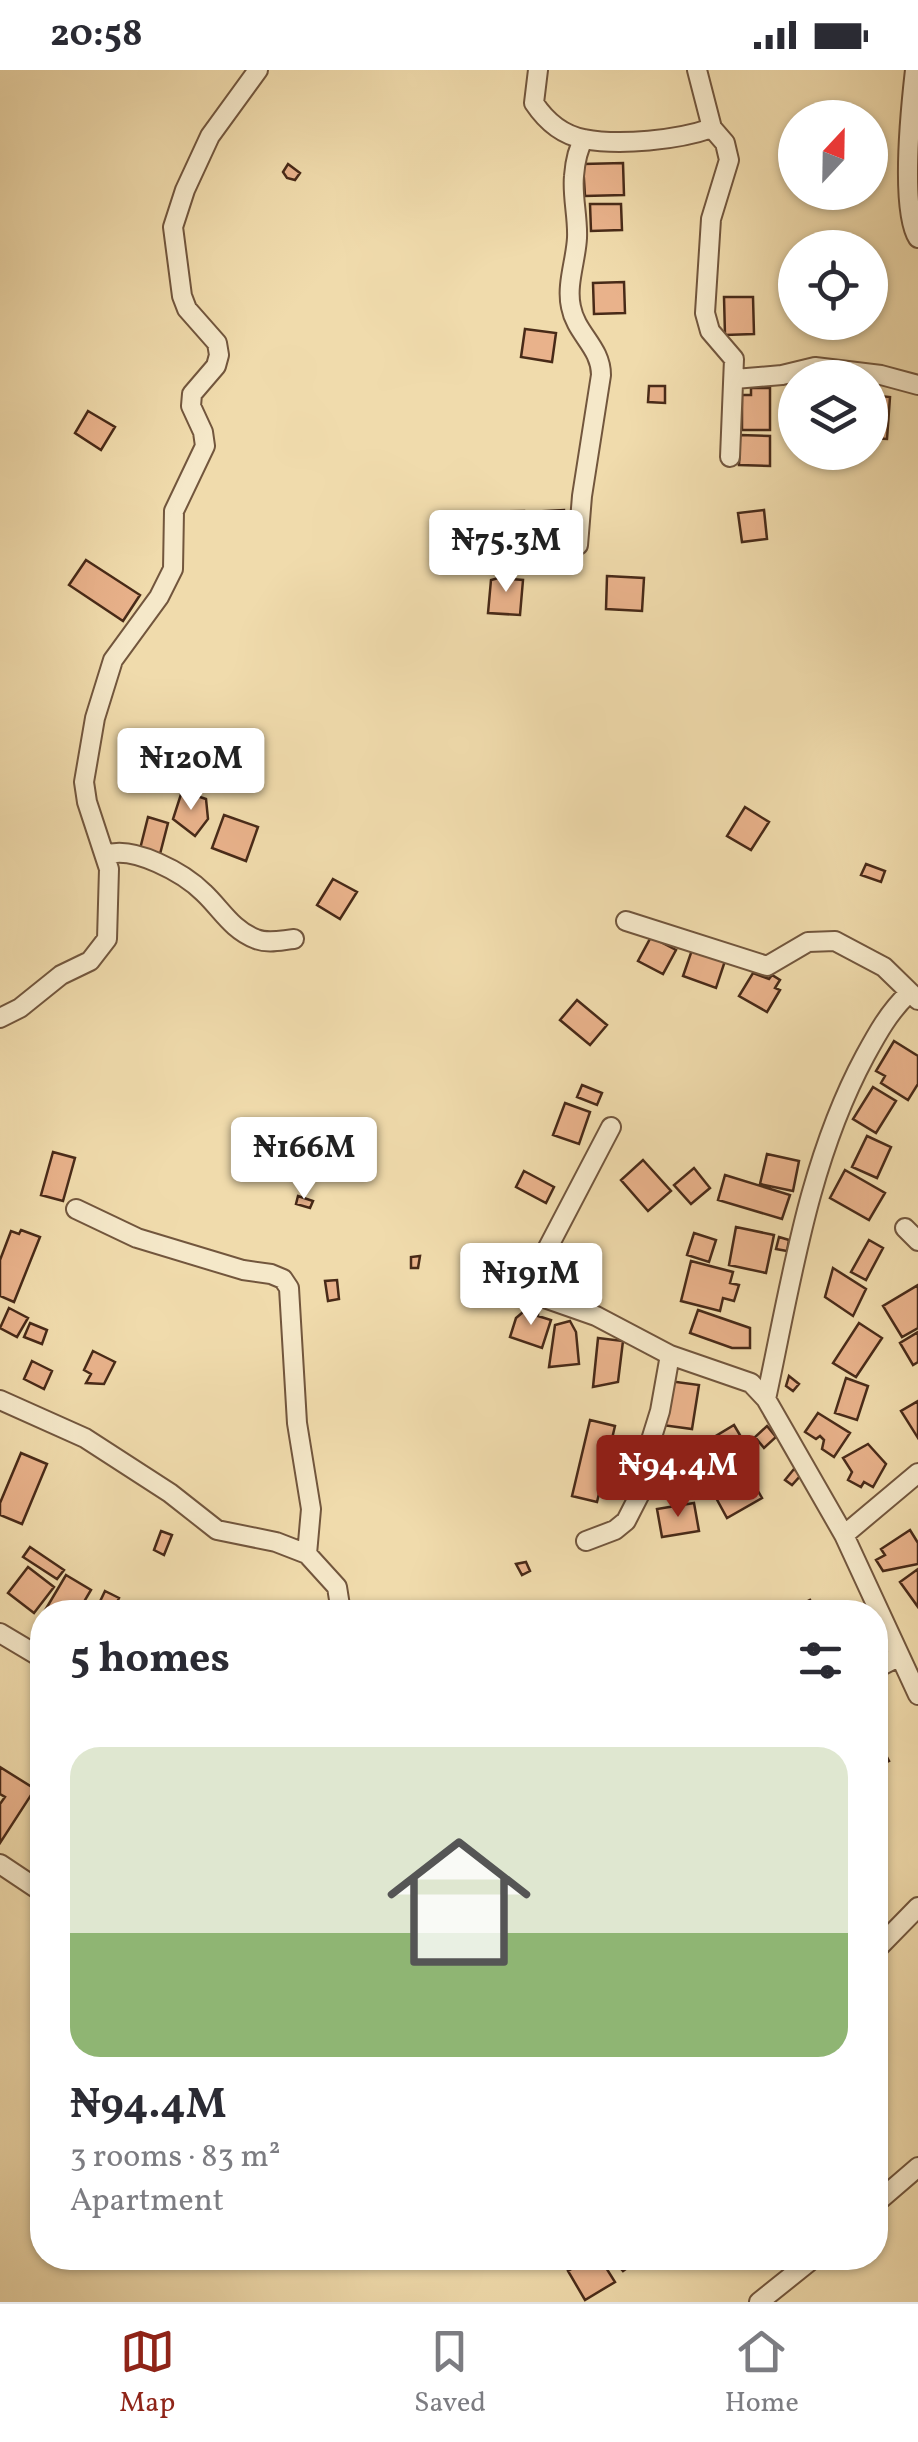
<!DOCTYPE html>
<html lang="en">
<head>
<meta charset="utf-8">
<style>
	body { margin:0; font-family:Vollkorn,serif; background:#f2f2f3; color:#2b2b33; height:100vh; display:flex; flex-direction:column; font-size:38px; white-space:nowrap }
	* { box-sizing:border-box; margin:0 }
	p { font-size:32px; color:#7c7c81 }
	.icon { flex:none; width:55px; height:55px; fill:none; stroke:currentColor; stroke-width:2; stroke-linecap:round; stroke-linejoin:round }
	.map { position:relative; flex:1; overflow:hidden }
	.panel { position:absolute; left:30px; top:1530px; width:858px; height:670px; display:flex; flex-direction:column; background:#fff; border-radius:40px; box-shadow:0 2px 8px #0004 }
	.panel>* { flex:none }
	.needle { width:65px; rotate:22deg }
	.tools { position:absolute; left:778px; top:30px; display:grid; gap:20px }
	.tools a { display:grid; place-items:center; width:110px; height:110px; border-radius:50%; background:#fff; box-shadow:0 2px 8px #0004; font-size:50px }
	.price { position:absolute; translate:-50% -85px; padding:0 22px; border-radius:10px; background:#fff; color:#222; font-size:32px; line-height:65px; filter:drop-shadow(0 2px 5px #0008) }
	.price::after { content:''; position:absolute; left:50%; top:60px; width:30px; height:22px; margin-left:-15px; background:inherit; clip-path:polygon(0 0,100% 0,50% 100%) }
	.price.current { background:#8f2418; color:#fff }
	ul { padding:0; list-style:none }
	li { display:grid; align-content:center; gap:20px; height:530px; padding:0 40px }
	li span { display:grid; place-items:center; height:310px; border-radius:30px; color:#555 }
	li>.icon { margin-inline-start:auto }
	span .icon { width:180px; height:180px; fill:#fffc; stroke-width:1 }
	li b { font-size:42px }
	h2 { display:flex; justify-content:space-between; align-items:center; height:120px; padding:0 40px; font-size:42px }
	.status { display:flex; justify-content:space-between; align-items:center; height:70px; padding:0 50px; background:#fff; direction:ltr }
	.status svg { height:28px; fill:currentColor }
	.menu { display:flex; justify-content:space-around; align-items:center; height:140px; border-top:2px solid #e1e1e2; background:#fff; font-size:28px; color:#7c7c81 }
	.menu a { display:grid; justify-items:center; gap:5px }
	.menu .current { color:#8f2418 }
	.map>svg:first-child { display:block }
	.building { fill:#e9b28b; stroke:#482a18; stroke-width:2.5 }
	.lines { fill:none; stroke-linecap:round; stroke-linejoin:round }
	.street-casing { stroke:#72563d; stroke-width:22 }
	.street { stroke:#f5e8c9; stroke-width:18 }
</style>
</head>
<body>
<div class="status"><b>20:58</b><svg viewBox="0 0 49 12"><path d="M0 12V9h3v3zM5 12V6h3v6zM10 12V3h3v9zM15 12V0h3v12zM26 1h20v11H26zM47 4h2v5h-2z"/></svg></div>
<div class="map">
<svg width="918" height="2232" viewBox="0 0 918 2232">
	<rect width="100%" height="100%" fill="#f0dbac"/>
	<filter id="stains"><feTurbulence type="fractalNoise" baseFrequency=".002" numOctaves="4"/><feColorMatrix values="0 0 0 0 .2 0 0 0 0 .09 0 0 0 0 .02 0 0 0 .5 -.17"/></filter>
	<radialGradient id="worn" r=".72"><stop offset=".6" stop-color="#630" stop-opacity="0"/><stop offset="1" stop-color="#630" stop-opacity=".3"/></radialGradient>
	<path class="building" d="M623,93L624,125L585,126L583,94Z
		M288,94L300,103L295,110L287,108L283,102Z
		M590,134H621L622,160L591,161Z
		M624,212L625,243L594,244L593,213Z
		M724,227H753L754,264L725,265Z
		M525,259L556,263L552,292L521,287Z
		M649,316H665V333L648,332Z
		M751,318H770V360H742V325H751Z
		M870,325L890,327L887,369L870,368Z
		M88,341L115,357L101,380L75,363Z
		M740,365L770,366V396L739,395Z
		M564,440L566,469L531,471L529,442Z
		M764,440L767,469L742,472L738,443Z
		M524,441V470L479,471V442Z
		M86,490L140,525L123,551L69,515Z
		M501,502L510,504L511,509L523,510L520,545L488,543L491,510L499,508Z
		M607,506L644,508L642,541L606,539Z
		M182,721L206,729L208,749L195,766L173,749Z
		M745,737L769,752L751,780L727,766Z
		M224,745L258,757L246,791L212,778Z
		M148,747L168,753L160,784L140,779Z
		M866,794L885,801L881,812L861,805Z
		M333,809L357,822L340,849L317,835Z
		M651,867L676,880L663,904L638,891Z
		M692,880L725,891L716,918L683,906Z
		M753,903L769,909L772,905L780,910L775,918L780,920L767,942L739,926Z
		M577,930L607,955L590,975L560,950Z
		M894,971L918,986V1014L908,1030L881,1013L885,1006L876,1001Z
		M582,1015L602,1023L597,1035L577,1027Z
		M873,1017L896,1031L876,1063L853,1049Z
		M565,1033L590,1042L579,1074L553,1065Z
		M867,1066L891,1077L877,1108L852,1097Z
		M53,1082L75,1088L63,1131L41,1125Z
		M767,1084L799,1091L793,1121L760,1114Z
		M643,1090L671,1121L648,1141L621,1110Z
		M694,1098L710,1118L691,1134L674,1115Z
		M845,1100L885,1123L869,1150L830,1128Z
		M524,1101L554,1117L546,1133L516,1117Z
		M725,1105L790,1125L782,1149L718,1130Z
		M298,1126L313,1131L310,1138L296,1134Z
		M736,1157L774,1165L766,1203L729,1195Z
		M21,1160L40,1167L14,1232L0,1226V1190L11,1161L19,1164Z
		M694,1163L716,1170L709,1192L687,1185Z
		M779,1167L789,1170L787,1181L776,1179Z
		M869,1170L883,1178L866,1210L851,1202Z
		M420,1186L418,1198H411V1187Z
		M691,1191L733,1202L730,1213L739,1215L734,1231L723,1228L720,1241L681,1231Z
		M833,1198L866,1219L853,1246L825,1227Z
		M337,1210L339,1229L328,1231L325,1211Z
		M918,1215V1258L902,1267L883,1236Z
		M529,1237H538V1246L551,1250L542,1278L510,1267L516,1248Z
		M9,1238L28,1248L17,1267L0,1258Z
		M698,1240L750,1258V1278H732L690,1263Z
		M570,1251L576,1262L579,1294L549,1297L555,1255Z
		M30,1253L47,1260L42,1274L24,1267Z
		M859,1253L882,1268L856,1307L833,1293Z
		M918,1262V1292L913,1295L900,1273Z
		M598,1268L623,1271L618,1312L593,1317Z
		M93,1281L115,1292L104,1314L86,1313L91,1304L84,1300Z
		M32,1291L52,1301L44,1319L24,1309Z
		M789,1306L799,1314L793,1321L786,1316Z
		M846,1308L868,1316L857,1350L835,1343Z
		M669,1311L699,1315L692,1359L662,1355Z
		M918,1331V1368L901,1341Z
		M818,1343L850,1363L834,1387L822,1379L824,1370L820,1366L816,1369L805,1362Z
		M590,1350L615,1356L597,1432L572,1426Z
		M734,1355L747,1377L741,1380L743,1397L720,1411L710,1395L719,1390L715,1383L709,1387L701,1375Z
		M767,1356L776,1367L764,1378L755,1367Z
		M868,1374L886,1394L873,1417L864,1412L861,1417L848,1410L852,1402L843,1388Z
		M21,1383L47,1394L22,1454L0,1445V1433Z
		M794,1399L801,1405L792,1415L785,1410Z
		M750,1407L762,1428L727,1448L715,1426Z
		M694,1433L699,1461L662,1467L657,1439Z
		M910,1460L918,1473V1494L883,1501L876,1490L885,1485L881,1479Z
		M161,1461L172,1465L164,1485L154,1480Z
		M30,1477L64,1500L57,1509L23,1487Z
		M526,1492L530,1501L522,1505L516,1494Z
		M28,1497L54,1517L34,1543L8,1523Z
		M918,1499V1537L900,1512Z
		M66,1505L91,1520L78,1542H44Z
		M105,1521L119,1528L112,1542H95Z
		M810,1530L817,1542H786Z
		M757,1533L762,1542H739Z
		M42,1545V1567L33,1561Z
		M875,1664L889,1691L875,1698Z
		M0,1697L35,1719L0,1773V1734L5,1727L0,1724Z
		M590,2188H600L615,2212L585,2230L568,2201Z
		M612,2188H641L623,2201Z"/>
	<g class="lines">
		<defs>
			<path id="street" d="M538,0L534,33C546,51 562,65 584,69C620,76 678,70 712,58
				M697,0L712,58L725,73L729,90L711,149L705,243L710,261L734,289L730,387
				M915,0C911,35 900,140 918,168
				M735,309L782,305L815,297L881,305L918,315
				M578,475L582,426L601,305C601,277 576,264 571,237C566,215 576,190 577,168C578,147 572,126 574,106C575,93 577,80 584,69
				M106,785C133,775 184,803 204,823C221,839 232,860 256,869C268,874 282,870 294,869
				M626,851L767,896L808,872L835,871L884,897L918,930
				M0,948L20,938L61,905L90,891L107,869L109,799L87,732L84,712L95,648L113,590L159,527L173,499L174,441L205,376L203,362L191,336L192,324L216,296L219,285L217,273L187,239L182,226L173,157L185,120L210,66L258,0
				M611,1057L531,1210V1218L536,1225L596,1246L670,1285L751,1313L766,1329L844,1465L918,1625
				M76,1139L137,1168L243,1200L271,1204L283,1209L289,1218L297,1353L311,1439L307,1484
				M905,1158L918,1171
				M766,1329C791,1213 808,1092 865,986C877,964 889,942 908,924
				M0,1330L85,1368L170,1423L217,1460L276,1472L307,1484L337,1517L341,1542
				M844,1465L918,1403
				M586,1471L615,1460L626,1451L646,1412L651,1370L660,1341L670,1285
				M0,1563L42,1588
				M875,1599L900,1586
				M0,1794L42,1822
				M875,1881L918,1837
				M875,2134L918,2097
				M759,2232L814,2188"/>
		</defs>
		<use href="#street" class="street-casing"/>
		<use href="#street" class="street"/>
	</g>
	<rect width="100%" height="100%" filter="url(#stains)"/>
	<rect width="100%" height="100%" fill="url(#worn)"/>
</svg>
<div class="tools">
<a><svg class="needle" viewBox="-14 -14 28 28"><path d="M0-13l5 13h-10z" fill="#e53935"/><path d="M0 13l5-13h-10z" fill="#7c7c81"/></svg></a>
<a><svg class="icon" aria-label="locate" viewBox="0 0 24 24"><circle cx="12" cy="12" r="6"/><path d="M12 2v4M12 18v4M2 12h4M18 12h4"/></svg></a>
<a><svg class="icon" aria-label="layers" viewBox="0 0 24 24"><path d="M12 4l9 5-9 5-9-5zM3 14l9 5 9-5"/></svg></a>
</div>
<b class="price" style="left:506px;top:525px">₦75.3M</b>
<b class="price" style="left:191px;top:743px">₦120M</b>
<b class="price" style="left:304px;top:1132px">₦166M</b>
<b class="price" style="left:531px;top:1258px">₦191M</b>
<b class="price current" style="left:678px;top:1450px">₦94.4M</b>
<section class="panel">
<h2>5 homes<svg class="icon" aria-label="filters" viewBox="0 0 24 24"><path d="M4 7h16M4 17h16"/><circle cx="9" cy="7" r="2"/><circle cx="15" cy="17" r="2"/></svg></h2>
<ul>
<li><span style="background:linear-gradient(#dfe7d0 60%,#8fb573 0)"><svg class="icon" aria-label="home" viewBox="0 0 24 24"><path d="M3 11l9-7 9 7M6 9v11h12V9"/></svg></span><div><b>₦94.4M</b><p>3 rooms · 83 m²</p><p>Apartment</p></div></li>
</ul>
</section>
</div>
<nav class="menu">
<a class="current"><svg class="icon" aria-label="map" viewBox="0 0 24 24"><path d="M3 6l6-2 6 2 6-2v14l-6 2-6-2-6 2zM9 4v14M15 6v14"/></svg>Map</a>
<a><svg class="icon" aria-label="saved" viewBox="0 0 24 24"><path d="M7 4h10v16l-5-4-5 4z"/></svg>Saved</a>
<a><svg class="icon" aria-label="home" viewBox="0 0 24 24"><path d="M3 11l9-7 9 7M6 9v11h12V9"/></svg>Home</a>
</nav>
</body>
</html>
